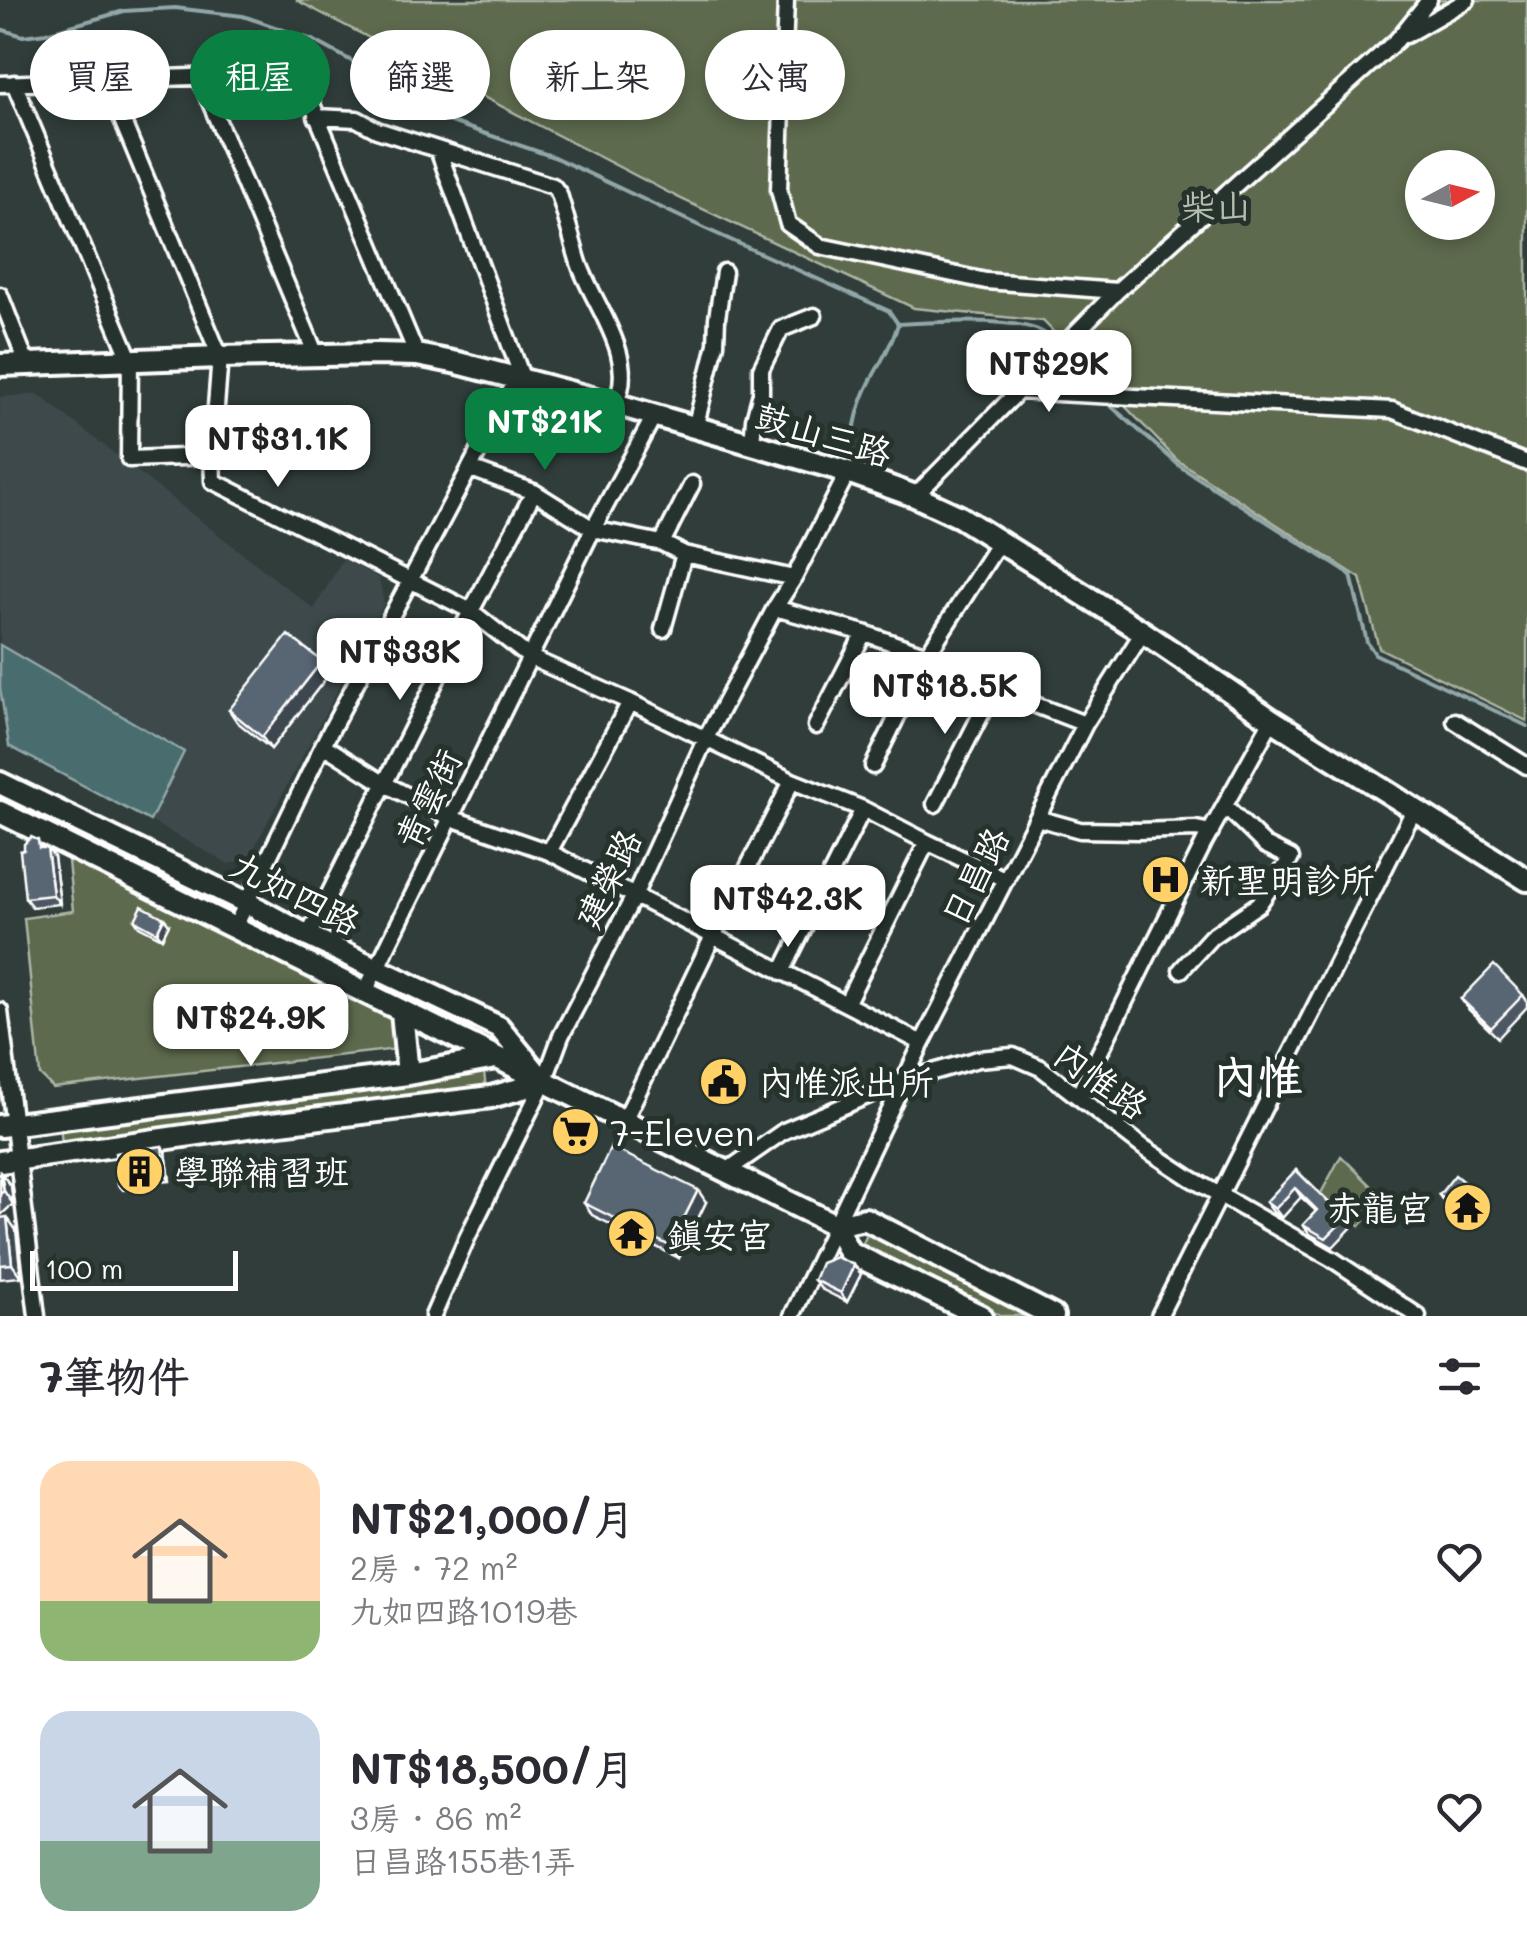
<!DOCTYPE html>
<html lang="zh-TW">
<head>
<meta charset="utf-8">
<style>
	body { margin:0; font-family:Mali,"LXGW WenKai TC",sans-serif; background:#f7f7f7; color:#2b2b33; height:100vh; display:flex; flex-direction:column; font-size:38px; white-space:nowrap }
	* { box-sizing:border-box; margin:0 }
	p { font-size:32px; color:#7c7c81 }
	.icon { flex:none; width:55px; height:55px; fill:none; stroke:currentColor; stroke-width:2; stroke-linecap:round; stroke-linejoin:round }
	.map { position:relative; height:1316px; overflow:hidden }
	.side { display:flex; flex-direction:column; background:#fff; flex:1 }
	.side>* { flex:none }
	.top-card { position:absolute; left:30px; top:30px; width:1000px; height:90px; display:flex; gap:20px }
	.needle { width:65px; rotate:83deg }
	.tools { position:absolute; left:1405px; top:150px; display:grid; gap:20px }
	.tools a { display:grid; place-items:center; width:90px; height:90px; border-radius:50%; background:#fff; box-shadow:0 5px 15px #0003; font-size:50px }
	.scale { position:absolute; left:30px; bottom:25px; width:208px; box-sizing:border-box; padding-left:10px; border:5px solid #fff; border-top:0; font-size:28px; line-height:35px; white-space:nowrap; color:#fff; -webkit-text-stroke:8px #26332d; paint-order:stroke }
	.price { position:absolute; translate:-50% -85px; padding:0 22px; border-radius:20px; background:#fff; color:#222; font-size:32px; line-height:65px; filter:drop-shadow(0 2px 5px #0008) }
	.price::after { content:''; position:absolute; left:50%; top:60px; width:30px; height:22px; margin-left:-15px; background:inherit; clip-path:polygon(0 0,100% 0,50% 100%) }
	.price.selected { background:#0b8043; color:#fff }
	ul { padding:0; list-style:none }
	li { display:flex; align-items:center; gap:30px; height:250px; padding:0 40px }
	li span { display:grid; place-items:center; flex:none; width:280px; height:200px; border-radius:30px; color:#555 }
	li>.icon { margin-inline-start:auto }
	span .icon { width:120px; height:120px; fill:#fffc; stroke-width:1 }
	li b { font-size:42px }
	h2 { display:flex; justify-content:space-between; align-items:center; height:120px; padding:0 40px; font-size:42px }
	.chip { padding:0 35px; border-radius:45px; background:#fff; box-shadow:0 5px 15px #0003; font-size:35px; line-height:90px }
	.chip.selected { background:#0b8043; color:#fff }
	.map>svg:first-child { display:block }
	.built { fill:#3c494c }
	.green { fill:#5d6b4d; stroke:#aeb5a6; stroke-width:2.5; fill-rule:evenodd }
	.water { fill:#496d6e; stroke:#92a7a8; stroke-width:2.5 }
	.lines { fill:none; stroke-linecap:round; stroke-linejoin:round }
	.stream { stroke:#92a7a8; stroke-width:4 }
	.street-casing { stroke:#fff; stroke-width:21 }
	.secondary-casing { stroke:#fff; stroke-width:28 }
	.street { stroke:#26332d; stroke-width:14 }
	.secondary { stroke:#26332d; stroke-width:20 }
	.wall { fill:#4d5763; stroke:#fff; stroke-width:2.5 }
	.shaded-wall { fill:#3e4750; stroke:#fff; stroke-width:2.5 }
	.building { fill:#596573; stroke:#fff; stroke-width:2.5 }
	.labels { text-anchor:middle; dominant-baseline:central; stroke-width:10; stroke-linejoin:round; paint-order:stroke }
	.park-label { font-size:35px; fill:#b6bcaf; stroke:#26332d }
	.street-label { font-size:35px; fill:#fff; stroke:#26332d }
	.poi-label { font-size:35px; fill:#fff; stroke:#26332d; text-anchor:start }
	.district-label { font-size:45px; font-weight:bold; fill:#fff; stroke:#26332d }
</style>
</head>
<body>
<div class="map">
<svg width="1527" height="1316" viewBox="0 0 1527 1316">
	<rect width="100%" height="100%" fill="#303d3b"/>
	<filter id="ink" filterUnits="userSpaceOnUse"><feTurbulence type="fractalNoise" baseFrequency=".01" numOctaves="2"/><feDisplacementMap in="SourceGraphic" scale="20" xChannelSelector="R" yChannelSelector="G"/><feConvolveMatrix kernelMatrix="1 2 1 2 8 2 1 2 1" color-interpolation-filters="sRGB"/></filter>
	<g filter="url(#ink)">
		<path class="built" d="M38,394L314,609L343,559L379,578L384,603L248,859L229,864L150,821L183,751L0,645V397Z"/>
		<path class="green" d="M296,0H1527V721L1379,648L1360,578L1177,460L1043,321L914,308L679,198ZM1422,168H1478V222H1422Z
			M67,851L395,1019L398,1049L53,1088L40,1075L24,918L73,911Z
			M484,1071L486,1091L62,1144L60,1124Z
			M1341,1156L1385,1199L1360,1226L1347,1212L1342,1217L1320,1195Z
			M869,1231L1042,1316H1002L861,1247Z"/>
		<path class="water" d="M0,645L184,752L150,821L9,746L0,688Z"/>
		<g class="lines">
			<path class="stream" d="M0,29L23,36L46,33L124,11L175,8L243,16L315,41L357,64L390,94L413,109L554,157L704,228L889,311L898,324C928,322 1025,316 1047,335C1065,349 1080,372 1095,389
				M1104,400L1181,467L1351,575L1367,642L1375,654L1527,726
				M852,452C853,429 859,403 870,382C880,362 892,346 898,324"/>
			<defs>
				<path id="street" d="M786,0L779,190L788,224L820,246L986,281L1117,291L1397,40L1429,0
					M1406,35L1467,0
					M199,76L316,355
					M106,81L220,357L212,456L213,481L471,611L529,657L630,702L792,781L863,809L927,842
					M14,83L130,359L129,459L212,456
					M0,84L299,73L417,355
					M316,117L357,119L377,130L553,186L559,194C566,217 572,240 579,263C594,307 639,357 615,404
					M438,150L523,380
					M0,295L27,364
					M1017,391L1392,410L1527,463
					M695,428L716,344L717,318L724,272
					M752,444L754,419L761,393V369L781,329L814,316
					M471,469L534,492L593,529L662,543L684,554L794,578
					M915,496L1117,291
					M662,543L692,484
					M775,608L864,633L927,655L994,689L1085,724
					M663,629L684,554
					M630,702L549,852L922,1043
					M1455,721L1527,766
					M816,726L864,633
					M323,745L383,783L451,818L549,852
					M873,766L927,655L1000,541
					M935,804L994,689
					M1037,818L1080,830L1139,831L1196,829L1211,832
					M235,927L323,745L517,379
					M308,936L471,611L534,492
					M1181,970L1211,937L1259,904L1291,858L1265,845L1226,807
					M782,972L863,809
					M364,994L593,529L654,416
					M846,1004L927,842L1006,880
					M0,1011L37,1316
					M1078,1096L1204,843L1272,720
					M624,1121L713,936L792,781
					M728,1170L784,1131L905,1080L978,1059L1013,1056L1041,1068L1143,1147L1190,1178L1332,1259L1418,1316
					M433,1316L467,1238L544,1082L561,1036L634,896L705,740L775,608L794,578L848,472
					M792,1316L922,1043L1085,724L1143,632
					M1159,1316L1415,808"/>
				<path id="secondary" d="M0,365L220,357L377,354L417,355L458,363L615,404L848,472L915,496L960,517L1143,632L1272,720L1527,880
					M0,783L247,903L308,936L499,1027L539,1076
					M0,812L835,1225L849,1252L981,1316
					M402,1012L408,1074
					M0,1126L408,1074L496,1058
					M0,1162L248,1127L491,1097L544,1082
					M835,1225L865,1219L1053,1316"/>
			</defs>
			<use href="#street" class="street-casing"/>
			<use href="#secondary" class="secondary-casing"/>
			<use href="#street" class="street"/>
			<use href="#secondary" class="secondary"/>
		</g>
		<path class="wall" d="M322,661L330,673L271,749L237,722L229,710Z
			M44,848H47L54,857L60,904L32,907L25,898Z
			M135,920L169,924L162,938L139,926Z
			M1523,995L1527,1001V1007L1498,1038L1468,1009L1461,999Z
			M166,1152L170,1181L155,1182V1186L123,1190L118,1184Z
			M1296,1170L1345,1219L1351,1228L1333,1247L1310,1234L1303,1225L1316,1211L1301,1197L1282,1218L1273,1212L1266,1202Z
			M0,1172L11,1186L13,1204L0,1216Z
			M1478,1194L1487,1206L1470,1226L1447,1207L1439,1195Z
			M706,1202L679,1258L592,1215L584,1203Z
			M0,1218L16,1230L21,1277L0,1279Z
			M861,1274L847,1302L821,1289L814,1280Z"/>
		<path class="shaded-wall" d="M322,661L330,673L271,749L262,737Z
			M47,848L54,857L60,904L53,895Z
			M164,918L169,924L162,938L157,932Z
			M162,1146L166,1152L170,1181L166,1175Z
			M1,1173L11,1186L13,1204L4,1191Z
			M1295,1188L1301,1197L1282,1218L1275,1209Z
			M698,1190L706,1202L679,1258L670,1246Z
			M1478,1194L1487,1206L1470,1226L1462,1214Z
			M7,1217L16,1230L21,1277L12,1264Z
			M854,1265L861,1274L847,1302L841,1293Z"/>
		<path class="building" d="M288,635L322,661L262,737L229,710Z
			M31,837L38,840L39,848H47L53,895L25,898L20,851L24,850V844Z
			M142,906L164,918L157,932L135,920Z
			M1494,965L1523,995L1491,1028L1461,999Z
			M162,1146L166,1175L151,1176V1179L118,1184L115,1153Z
			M611,1147L698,1190L670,1246L584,1203Z
			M1296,1170L1345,1219L1326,1238L1303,1225L1317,1210L1295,1188L1275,1209L1266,1202Z
			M0,1172L4,1191L0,1194Z
			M1455,1175L1478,1194L1462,1214L1439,1195Z
			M7,1217L12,1264L0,1265V1218Z
			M836,1257L854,1265L841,1293L814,1280L821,1263Z"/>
	</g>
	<defs>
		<symbol id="hospital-disc" viewBox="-11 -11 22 22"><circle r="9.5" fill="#ffd166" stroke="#26332d"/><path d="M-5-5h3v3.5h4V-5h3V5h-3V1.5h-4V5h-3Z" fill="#111"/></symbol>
		<symbol id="civic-disc" viewBox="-11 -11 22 22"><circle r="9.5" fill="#ffd166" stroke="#26332d"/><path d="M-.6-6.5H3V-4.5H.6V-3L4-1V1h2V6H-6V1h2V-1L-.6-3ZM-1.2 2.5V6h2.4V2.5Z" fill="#111"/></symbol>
		<symbol id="supermarket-disc" viewBox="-11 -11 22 22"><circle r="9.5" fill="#ffd166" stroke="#26332d"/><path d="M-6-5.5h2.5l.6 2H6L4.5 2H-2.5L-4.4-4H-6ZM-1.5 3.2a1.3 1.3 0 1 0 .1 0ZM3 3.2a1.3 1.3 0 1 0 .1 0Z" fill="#111"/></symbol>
		<symbol id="building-disc" viewBox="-11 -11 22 22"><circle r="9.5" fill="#ffd166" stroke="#26332d"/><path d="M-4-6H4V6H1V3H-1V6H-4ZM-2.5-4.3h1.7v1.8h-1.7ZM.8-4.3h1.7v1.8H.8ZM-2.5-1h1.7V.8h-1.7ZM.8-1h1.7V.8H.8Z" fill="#111"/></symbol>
		<symbol id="temple-disc" viewBox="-11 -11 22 22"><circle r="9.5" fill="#ffd166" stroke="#26332d"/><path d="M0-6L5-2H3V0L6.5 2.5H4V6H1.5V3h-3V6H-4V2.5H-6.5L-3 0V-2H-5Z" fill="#111"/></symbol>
	</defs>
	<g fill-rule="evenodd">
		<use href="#hospital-disc" x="1138" y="852" width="55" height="55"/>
		<use href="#civic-disc" x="696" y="1054" width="55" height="55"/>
		<use href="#supermarket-disc" x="548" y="1104" width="55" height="55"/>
		<use href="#building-disc" x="112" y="1144" width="55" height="55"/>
		<use href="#temple-disc" x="1440" y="1180" width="55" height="55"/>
		<use href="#temple-disc" x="604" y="1206" width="55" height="55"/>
	</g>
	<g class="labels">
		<g class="park-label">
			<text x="1216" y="205">柴山</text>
		</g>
		<g class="street-label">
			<text transform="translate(824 433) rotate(17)">鼓山三路</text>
			<text transform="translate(427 798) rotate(-64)">青雲街</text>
			<text transform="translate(974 876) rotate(-63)">日昌路</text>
			<text transform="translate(607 878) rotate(-64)">建榮路</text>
			<text transform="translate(296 892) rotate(27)">九如四路</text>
			<text transform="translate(1102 1079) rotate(36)">內惟路</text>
		</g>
		<g class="poi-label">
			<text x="1200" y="879">新聖明診所</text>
			<text x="759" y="1081">內惟派出所</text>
			<text x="610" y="1132">7-Eleven</text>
			<text x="174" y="1171">學聯補習班</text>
			<text x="1432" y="1207" text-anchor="end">赤龍宮</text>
			<text x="667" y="1234">鎮安宮</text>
		</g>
		<g class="district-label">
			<text x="1258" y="1075">内惟</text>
		</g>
	</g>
</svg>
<div class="tools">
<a><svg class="needle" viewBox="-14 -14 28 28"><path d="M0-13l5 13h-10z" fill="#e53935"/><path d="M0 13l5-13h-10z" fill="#7c7c81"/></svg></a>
</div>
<div class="scale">100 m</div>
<b class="price" style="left:1049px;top:415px">NT$29K</b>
<b class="price selected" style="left:545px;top:473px">NT$21K</b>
<b class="price" style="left:278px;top:490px">NT$31.1K</b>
<b class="price" style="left:400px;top:703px">NT$33K</b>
<b class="price" style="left:945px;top:737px">NT$18.5K</b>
<b class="price" style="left:788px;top:950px">NT$42.3K</b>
<b class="price" style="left:251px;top:1069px">NT$24.9K</b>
<div class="top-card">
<a class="chip">買屋</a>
<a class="chip selected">租屋</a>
<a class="chip">篩選</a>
<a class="chip">新上架</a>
<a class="chip">公寓</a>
</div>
</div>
<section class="side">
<h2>7筆物件<svg class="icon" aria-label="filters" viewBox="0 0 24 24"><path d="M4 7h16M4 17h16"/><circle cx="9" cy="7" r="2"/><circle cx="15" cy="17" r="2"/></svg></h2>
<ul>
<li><span style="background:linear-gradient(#ffd9b3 70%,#8fb573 0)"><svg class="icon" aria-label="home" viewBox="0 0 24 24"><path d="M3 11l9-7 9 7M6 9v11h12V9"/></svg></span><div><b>NT$21,000/月</b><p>2房 · 72 m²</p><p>九如四路1019巷</p></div><svg class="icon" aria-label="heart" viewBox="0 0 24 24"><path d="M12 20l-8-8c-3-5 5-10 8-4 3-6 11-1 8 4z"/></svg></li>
<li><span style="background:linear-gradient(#c9d6e8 65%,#7fa58c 0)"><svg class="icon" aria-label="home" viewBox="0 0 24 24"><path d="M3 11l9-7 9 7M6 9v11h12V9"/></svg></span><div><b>NT$18,500/月</b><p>3房 · 86 m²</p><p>日昌路155巷1弄</p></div><svg class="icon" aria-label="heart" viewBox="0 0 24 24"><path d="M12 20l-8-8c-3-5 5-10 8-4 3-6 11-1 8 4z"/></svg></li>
</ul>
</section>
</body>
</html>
